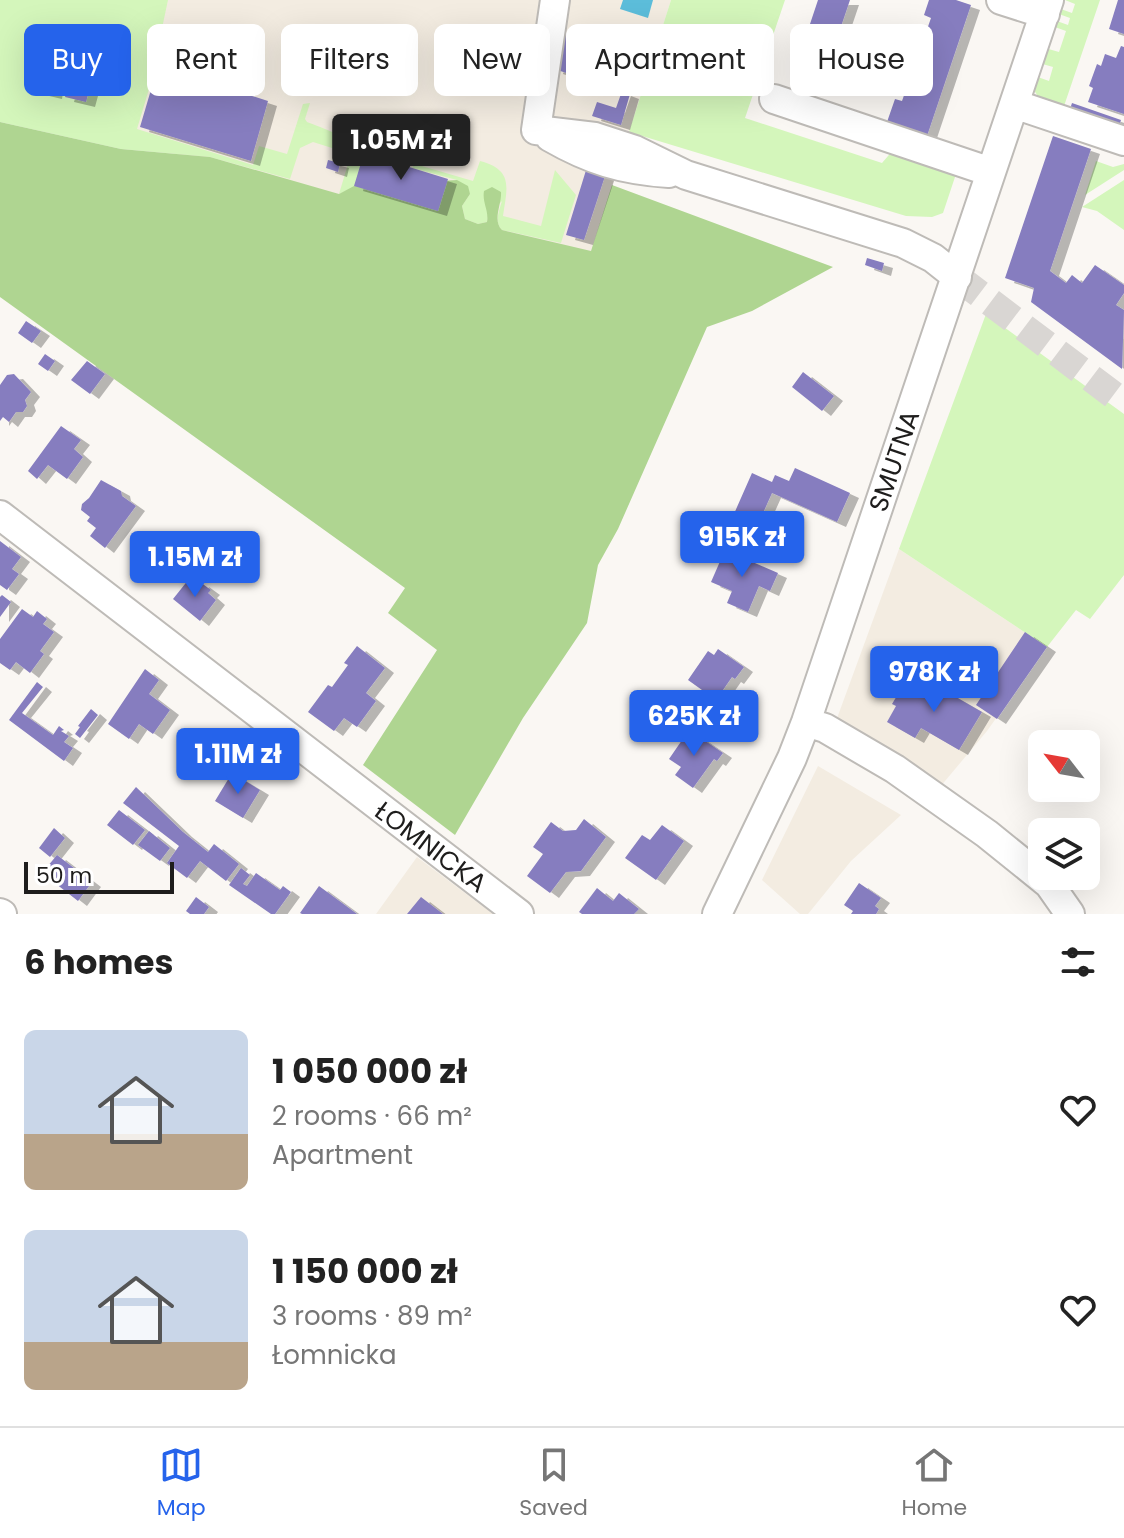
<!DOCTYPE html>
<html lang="en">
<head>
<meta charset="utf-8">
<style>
	body { margin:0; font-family:Poppins,sans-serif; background:#f2f2f2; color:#222; height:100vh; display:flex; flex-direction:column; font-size:30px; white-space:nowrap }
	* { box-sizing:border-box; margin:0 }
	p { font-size:26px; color:#767676 }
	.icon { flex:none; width:44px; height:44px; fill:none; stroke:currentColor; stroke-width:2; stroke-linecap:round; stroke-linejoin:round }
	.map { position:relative; height:914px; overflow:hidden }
	.side { display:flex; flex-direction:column; background:#fff; flex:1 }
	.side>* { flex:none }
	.top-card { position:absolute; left:24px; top:24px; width:1076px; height:72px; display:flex; gap:16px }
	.needle { width:52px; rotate:301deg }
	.controls { position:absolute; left:1028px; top:730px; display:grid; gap:16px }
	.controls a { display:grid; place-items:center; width:72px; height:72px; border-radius:12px; background:#fff; box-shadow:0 8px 32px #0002; font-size:40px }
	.scale { position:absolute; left:24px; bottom:20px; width:150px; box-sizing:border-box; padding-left:8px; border:4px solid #1e1d1c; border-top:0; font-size:22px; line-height:28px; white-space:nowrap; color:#1e1d1c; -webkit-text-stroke:6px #fff; paint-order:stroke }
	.price { position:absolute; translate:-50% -68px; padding:0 18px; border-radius:8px; background:#2563eb; color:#fff; font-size:26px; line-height:52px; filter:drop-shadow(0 2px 4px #0008) }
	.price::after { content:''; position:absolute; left:50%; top:48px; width:24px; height:18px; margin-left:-12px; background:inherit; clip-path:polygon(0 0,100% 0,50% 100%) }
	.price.active { background:#222; color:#fff }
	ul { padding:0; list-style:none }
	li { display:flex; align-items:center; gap:24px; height:200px; padding:0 24px }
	li span { display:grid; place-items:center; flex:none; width:224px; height:160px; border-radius:12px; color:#555 }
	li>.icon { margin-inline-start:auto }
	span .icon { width:96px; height:96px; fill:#fffc; stroke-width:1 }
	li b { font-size:34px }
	h2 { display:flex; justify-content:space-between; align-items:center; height:96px; padding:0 24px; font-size:34px }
	.tag { padding:0 28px; border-radius:12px; background:#fff; box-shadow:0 8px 32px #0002; font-size:28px; line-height:72px }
	.tag.active { background:#2563eb; color:#fff }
	.menu { display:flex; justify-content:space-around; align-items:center; height:112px; border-top:2px solid #e0e0e0; background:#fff; font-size:22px; color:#767676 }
	.menu a { display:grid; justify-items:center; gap:4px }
	.menu .active { color:#2563eb }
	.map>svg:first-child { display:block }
	.built { fill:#f3ece1 }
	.green { fill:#d4f6bb }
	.forest { fill:#afd591 }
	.water { fill:#5cbdda }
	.building { fill:#867dbf; filter:url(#shadow) }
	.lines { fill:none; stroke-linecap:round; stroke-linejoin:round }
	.minor-tunnel { stroke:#d9d6d3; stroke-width:28; stroke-dasharray:28 14; stroke-linecap:butt }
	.minor-casing { stroke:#bebbb7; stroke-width:32 }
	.minor { stroke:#fff; stroke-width:28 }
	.labels { text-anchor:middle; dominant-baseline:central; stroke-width:7; stroke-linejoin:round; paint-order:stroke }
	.street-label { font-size:26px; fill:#1e1d1c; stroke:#fff }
</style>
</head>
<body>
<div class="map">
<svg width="1124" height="914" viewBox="0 0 1124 914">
	<defs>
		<filter id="shadow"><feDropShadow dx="9" dy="5" stdDeviation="0" flood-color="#0004"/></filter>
	</defs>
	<rect width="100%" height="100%" fill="#faf7f3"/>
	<path class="built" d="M154,0H671L584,274L123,138Z
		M899,549L1047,647L987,731L940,787L836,721Z
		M818,766L901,815L851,861L808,914H800L762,880Z
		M417,857L493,914H376Z"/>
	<path class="green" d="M0,0H168L161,33L164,39L137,129L253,165L259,146L287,154L303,104L310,103L305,119L307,122C339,134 368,148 400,160L401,165L339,194L351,154L313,142L300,148L290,179L210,157L121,149L0,122Z
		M671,0H785L745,118L882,163L894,149L958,168L943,213L932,217L906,216L629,132Z
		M1065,0H1100L1063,109L1042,102L1031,86L1035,76L1049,81L1053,67L1039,63L1045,48L1059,52L1066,31L1052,26L1054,20L1068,25L1070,18L1056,13L1058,8L1072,13L1075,4Z
		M480,161C514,170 507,188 503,216L541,226L555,170L576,195L561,243L502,230C494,222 499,211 502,201L488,215L487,222L478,224L465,219L462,206L470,194L457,180L412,168L415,164L473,181Z
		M1096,161L1113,167L1124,164V170L1085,195Z
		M1124,180V230L1097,211L1082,207Z
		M986,314L1124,414V575L1090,619L1076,610L1047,647L899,549Z"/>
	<path class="forest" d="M0,122L121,149L210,157L339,194L354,186L457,180L468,186L470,194L462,206L465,219L478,224L487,222C489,210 482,203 484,191L492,187L501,192C502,204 492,220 502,230L591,251L612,185L833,267L752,311L707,327L618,529L598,565L587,623L523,718L455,835L363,765L437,650L388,613L405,588L0,297Z"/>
	<path class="water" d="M623,0H653L648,18L620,9Z"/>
	<path class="building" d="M818,0H850L819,91L791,81Z
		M929,0H956L971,5L927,136L887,122L895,99L902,101L915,64L931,18L924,15Z
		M1118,0H1124V34L1109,29Z
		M564,33L586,40L576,76L554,69Z
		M79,42L99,47L95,61L75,56Z
		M1121,46L1124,47V114L1088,102L1093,88L1089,86L1097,64L1101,66L1105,54L1116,58Z
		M158,66L268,101L251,161L140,127Z
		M40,71L53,74L52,81L55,82L53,94L36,90Z
		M68,86L89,91L86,102L65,97Z
		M622,91L630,94L621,125L592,116L597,102L616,108Z
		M1072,103L1121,120L1117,132L1068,115Z
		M1053,136L1091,149L1050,271L1066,283L1072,275L1082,283L1095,265L1124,285V293L1116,305L1124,310L1122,369L1031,302L1034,288L1005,278Z
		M364,153L448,179L438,211L354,186Z
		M328,160L340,163L338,172L326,168Z
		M587,167L606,173L584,240L566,235Z
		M867,258L884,263L882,271L865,265Z
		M26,321L41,331L32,343L18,333Z
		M45,354L55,361L48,371L38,364Z
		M87,361L105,374L90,394L71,380Z
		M803,372L834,396L822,411L792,387Z
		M14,374L31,392L25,400L27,406L23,412H16L9,422L3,417L0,421V385L7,375Z
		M61,426L81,440L74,449L83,457L67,479L48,465L37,479L28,471Z
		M795,468L850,493L837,522L772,493L750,542L726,532L752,473L772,482L775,475L789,481Z
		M101,480L121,491L122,496L136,506L105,548L90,536L96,528L87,521L90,517L81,510L82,504L89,498Z
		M0,541L21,557L12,569L19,574L7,590L0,585Z
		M725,550L778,573L770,591L759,586L748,612L727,603L732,591L711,582Z
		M189,579L198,585L200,582L211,590L208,593L216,600L200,621L173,599Z
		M2,595L11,602L0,617V597Z
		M22,609L33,617L37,611L47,619L43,624L54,632L40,651L44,654L30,673L16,662L10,670L0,663V639Z
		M1025,632L1047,647L997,719L976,705Z
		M357,646L385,668L366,693L376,701L357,727L344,718L334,731L308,712L328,685L332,687L348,665L344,663Z
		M718,649L744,667L735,679L732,677L716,700L688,680L708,651L714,655Z
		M145,669L159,680L149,694L170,710L153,734L139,724L129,739L108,724Z
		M921,677L982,712L959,750L921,728L915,738L887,722L896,706L892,704L901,689L910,694Z
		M37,682L43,687L22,713L53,735L59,726L64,730L61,731L69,736L64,742L73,748L64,761L9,720Z
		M91,709L98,715L80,738L75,734L80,727L78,726Z
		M689,730L723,753L717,761L714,759L693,788L675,775L681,767L669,759Z
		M232,773L260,790L243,818L215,801Z
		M136,787L183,832L208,852L214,844L239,864L226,881L200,861L187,878L167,863L179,846L123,803Z
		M119,810L145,830L133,845L107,825Z
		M584,819L606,837L581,871L566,872L550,893L527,876L543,854L533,847L551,822L563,831L576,830Z
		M662,825L684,841L656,880L625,858L642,835L650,840Z
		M54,828L65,838L50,857L39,848Z
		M149,831L170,848L160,861L138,845Z
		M57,855L92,882L78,901L42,873Z
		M241,868L250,875L243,884L247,886L256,873L280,890L283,886L291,892L275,914H271L229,885Z
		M859,883L881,898L875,906L879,909L876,914H851L853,911L844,905Z
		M319,886L357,914H302L300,913Z
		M597,888L613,901L619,893L639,909L634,914H582L579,912Z
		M196,897L209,907L204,914H190L186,911Z
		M421,897L443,914H407Z"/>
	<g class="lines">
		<path class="minor-tunnel" d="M957,277L1124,403"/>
		<defs>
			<path id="minor" d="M1001,0L1045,14
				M774,99L991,172
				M1014,104L1124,141
				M536,130L595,137L635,150L686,175L903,243L933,258L957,277
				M536,130L555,0
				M550,137C590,160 622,170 669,173
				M0,515L519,914
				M806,722L825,728L895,769L987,834L1049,884L1070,914
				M0,913L2,914
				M717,914L792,758L806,722L1049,0"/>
		</defs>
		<use href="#minor" class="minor-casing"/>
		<use href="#minor" class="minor"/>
	</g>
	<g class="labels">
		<g class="street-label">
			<text transform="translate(894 461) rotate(-71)">SMUTNA</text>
			<text transform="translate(431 847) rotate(37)">ŁOMNICKA</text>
		</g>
	</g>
</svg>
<div class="controls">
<a><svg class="needle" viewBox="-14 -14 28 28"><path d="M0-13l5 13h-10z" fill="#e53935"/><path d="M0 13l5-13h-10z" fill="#767676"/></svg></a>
<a><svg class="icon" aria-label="layers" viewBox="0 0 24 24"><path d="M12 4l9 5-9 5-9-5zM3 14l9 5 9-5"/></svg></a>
</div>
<div class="scale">50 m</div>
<b class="price active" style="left:401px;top:182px">1.05M zł</b>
<b class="price" style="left:742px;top:579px">915K zł</b>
<b class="price" style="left:195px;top:599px">1.15M zł</b>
<b class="price" style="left:934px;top:714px">978K zł</b>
<b class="price" style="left:694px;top:758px">625K zł</b>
<b class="price" style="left:238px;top:796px">1.11M zł</b>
<div class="top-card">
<a class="tag active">Buy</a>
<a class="tag">Rent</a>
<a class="tag">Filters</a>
<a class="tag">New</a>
<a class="tag">Apartment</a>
<a class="tag">House</a>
</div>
</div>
<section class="side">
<h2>6 homes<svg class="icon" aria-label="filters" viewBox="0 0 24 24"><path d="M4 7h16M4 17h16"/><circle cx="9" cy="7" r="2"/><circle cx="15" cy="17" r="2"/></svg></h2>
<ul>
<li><span style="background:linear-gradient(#c9d6e8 65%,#b9a48a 0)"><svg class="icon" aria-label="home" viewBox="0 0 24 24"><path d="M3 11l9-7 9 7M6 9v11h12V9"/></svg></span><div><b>1 050 000 zł</b><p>2 rooms · 66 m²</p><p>Apartment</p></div><svg class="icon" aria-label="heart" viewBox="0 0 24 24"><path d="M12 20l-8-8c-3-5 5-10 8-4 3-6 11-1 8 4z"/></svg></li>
<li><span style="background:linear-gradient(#c9d6e8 70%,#b9a48a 0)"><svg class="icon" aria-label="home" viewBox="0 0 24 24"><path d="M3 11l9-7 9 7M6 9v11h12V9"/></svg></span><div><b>1 150 000 zł</b><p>3 rooms · 89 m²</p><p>Łomnicka</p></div><svg class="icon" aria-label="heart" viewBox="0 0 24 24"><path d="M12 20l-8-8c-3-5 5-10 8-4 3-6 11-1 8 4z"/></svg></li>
</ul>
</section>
<nav class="menu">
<a class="active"><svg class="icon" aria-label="map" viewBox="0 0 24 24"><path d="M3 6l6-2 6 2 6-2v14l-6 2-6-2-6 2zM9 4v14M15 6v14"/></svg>Map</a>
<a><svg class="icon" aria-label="saved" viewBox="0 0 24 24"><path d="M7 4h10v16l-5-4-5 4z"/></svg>Saved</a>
<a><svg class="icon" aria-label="home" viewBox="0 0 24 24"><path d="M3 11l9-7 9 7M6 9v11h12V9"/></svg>Home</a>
</nav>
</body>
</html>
